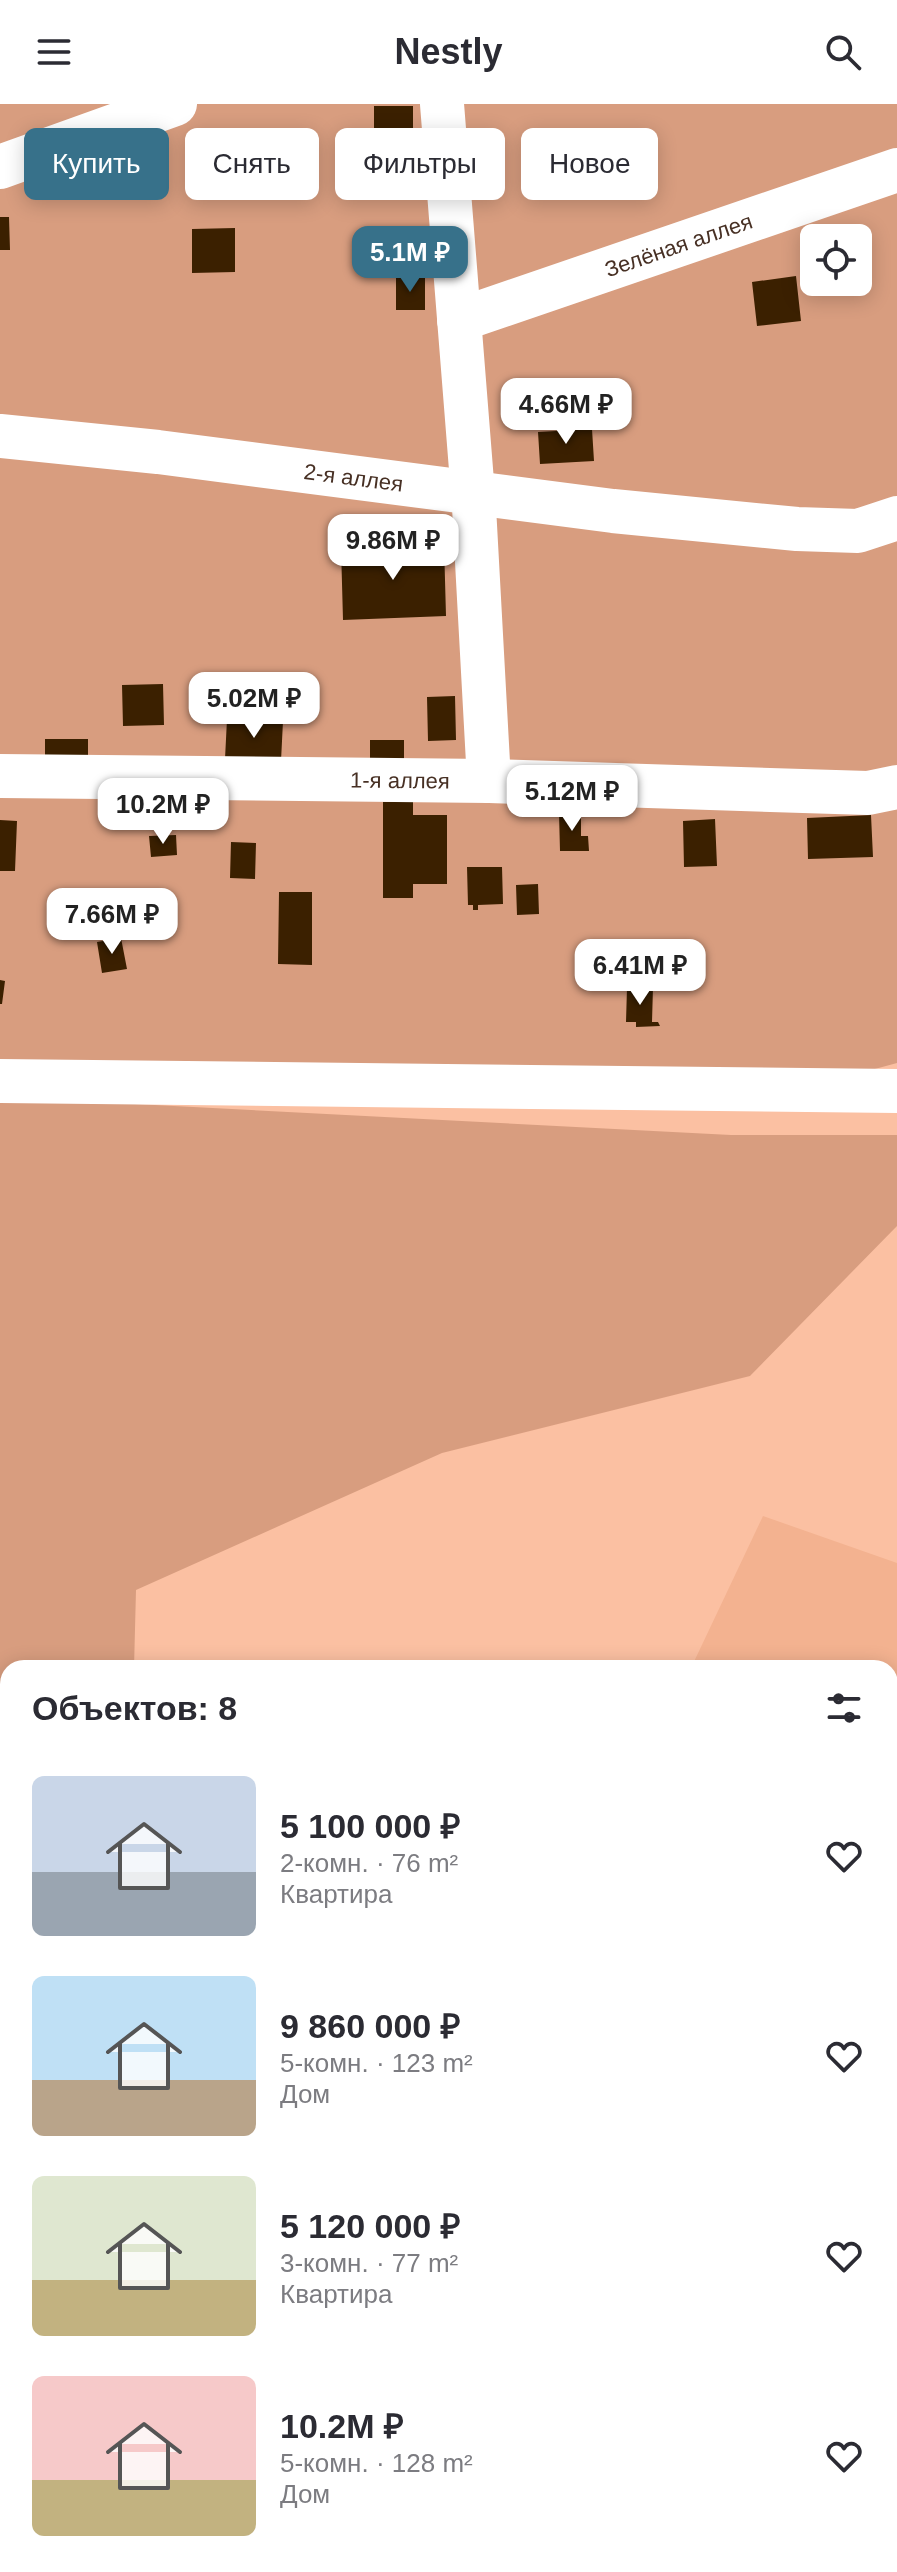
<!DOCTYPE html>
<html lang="ru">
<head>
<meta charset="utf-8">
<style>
	body { margin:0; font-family:Helvetica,sans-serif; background:#f7f7f7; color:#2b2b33; height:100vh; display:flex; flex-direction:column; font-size:30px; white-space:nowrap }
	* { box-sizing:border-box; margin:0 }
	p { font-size:26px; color:#7c7c81 }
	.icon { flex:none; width:44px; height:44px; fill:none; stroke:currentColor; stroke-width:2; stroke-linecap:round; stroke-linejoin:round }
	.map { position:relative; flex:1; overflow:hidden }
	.details { position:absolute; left:0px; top:1556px; width:898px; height:912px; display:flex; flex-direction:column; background:#fff; border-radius:24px 24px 0 0; box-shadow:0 4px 20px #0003 }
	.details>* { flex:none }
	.banner { position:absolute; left:24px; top:24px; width:850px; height:72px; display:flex; gap:16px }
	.controls { position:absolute; left:800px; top:120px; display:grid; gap:16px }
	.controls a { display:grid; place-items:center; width:72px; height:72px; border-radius:12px; background:#fff; box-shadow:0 4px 20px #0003; font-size:40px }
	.price { position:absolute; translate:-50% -68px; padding:0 18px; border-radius:16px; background:#fff; color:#222; font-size:26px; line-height:52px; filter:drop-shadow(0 2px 4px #0008) }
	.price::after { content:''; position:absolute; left:50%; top:48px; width:24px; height:18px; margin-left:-12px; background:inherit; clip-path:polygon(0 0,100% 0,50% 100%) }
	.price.active { background:#37718a; color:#fff }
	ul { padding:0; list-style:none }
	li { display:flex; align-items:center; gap:24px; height:200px; padding:0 32px }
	li span { display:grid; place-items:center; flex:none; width:224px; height:160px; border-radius:12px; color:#555 }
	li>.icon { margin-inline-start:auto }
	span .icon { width:96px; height:96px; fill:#fffc; stroke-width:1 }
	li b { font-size:34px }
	h2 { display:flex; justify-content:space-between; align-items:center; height:96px; padding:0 32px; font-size:34px }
	.pill { padding:0 28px; border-radius:12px; background:#fff; box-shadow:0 4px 20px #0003; font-size:28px; line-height:72px }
	.pill.active { background:#37718a; color:#fff }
	header { display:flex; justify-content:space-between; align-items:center; height:104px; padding:0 32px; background:#fff; font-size:36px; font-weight:700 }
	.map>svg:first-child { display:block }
	.built { fill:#f3b290 }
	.green { fill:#d89d7f; fill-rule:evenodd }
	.building { fill:#3b2000 }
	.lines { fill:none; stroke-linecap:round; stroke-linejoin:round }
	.minor { stroke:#fff; stroke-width:44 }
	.labels { text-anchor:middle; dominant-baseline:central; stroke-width:8; stroke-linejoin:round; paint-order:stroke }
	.street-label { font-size:22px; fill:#473024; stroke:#feece2 }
</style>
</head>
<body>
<header><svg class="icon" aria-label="menu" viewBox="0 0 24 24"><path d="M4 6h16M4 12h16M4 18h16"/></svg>Nestly<svg class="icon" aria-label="search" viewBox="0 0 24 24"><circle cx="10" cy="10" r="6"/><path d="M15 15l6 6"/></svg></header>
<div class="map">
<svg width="897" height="2468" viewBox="0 0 897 2468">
	<rect width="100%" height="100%" fill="#fbc0a2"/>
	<path class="built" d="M763,1412L897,1459V2468H282L285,2460H890V1564H691Z"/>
	<path class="green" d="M0,0H897V959L812,982L0,957ZM814,134H858V178H814Z
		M0,993L731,1031H897V1122L750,1272L442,1349L136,1486L134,1564H8V1960L0,1942Z
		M350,2460H775L771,2468H346Z"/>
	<path class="building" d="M374,2H413V51H374Z
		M275,27L276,67L240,68L239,28Z
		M0,113H9L10,146H0Z
		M235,124V168L192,169V125Z
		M796,172L801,217L757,222L752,178Z
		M396,173H425V206H396Z
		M592,325L594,357L540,360L538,328Z
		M444,440L446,512L343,516L341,443Z
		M163,580L164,621L123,622L122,581Z
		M455,592L456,636L428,637L427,593Z
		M227,615L283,617L281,657L225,655Z
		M45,635H88V665H45Z
		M370,636H404V670H370Z
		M383,698H413V711H447V780H413V794H383Z
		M559,709H581V732H588L589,747H560Z
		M871,711L873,753L808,755L807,714Z
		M715,715L717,762L684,763L683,717Z
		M0,716L17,717L15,767H0Z
		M176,731L177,751L151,753L149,732Z
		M231,738L256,739L255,775L230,774Z
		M467,763H502L503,800L478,801V806H473V801H468Z
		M538,780L539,810L517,811L516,781Z
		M279,788H312V861L278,860Z
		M121,834L127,865L102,869L97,838Z
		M0,876L5,877L2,900H0Z
		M653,883L652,918H658L660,922L636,923V918H626L627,884Z
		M890,1804L897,1807V2076L890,2074Z"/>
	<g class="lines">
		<g class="minor">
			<path d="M442,0L474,403L489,677"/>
			<path d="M0,63L175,0"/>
			<path id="s1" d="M459,216L897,66"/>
			<path id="s2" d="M0,332L158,348L613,407L797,425L858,427L897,414"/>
			<path id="s3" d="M0,672L489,677L868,689L897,683"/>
			<path d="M0,977L897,987"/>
			<path d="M0,2358L8,2377"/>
			<path d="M42,2460L44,2468"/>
		</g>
	</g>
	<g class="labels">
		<g class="street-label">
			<text stroke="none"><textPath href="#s1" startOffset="232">Зелёная аллея</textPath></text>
			<text stroke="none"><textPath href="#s2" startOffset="356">2-я аллея</textPath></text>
			<text stroke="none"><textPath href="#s3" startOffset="400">1-я аллея</textPath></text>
		</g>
	</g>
</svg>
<div class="controls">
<a><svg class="icon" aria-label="locate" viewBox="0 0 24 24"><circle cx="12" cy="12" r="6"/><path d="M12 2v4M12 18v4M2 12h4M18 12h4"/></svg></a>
</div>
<b class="price active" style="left:410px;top:190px">5.1M ₽</b>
<b class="price" style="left:566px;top:342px">4.66M ₽</b>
<b class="price" style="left:393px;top:478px">9.86M ₽</b>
<b class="price" style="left:254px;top:636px">5.02M ₽</b>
<b class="price" style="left:572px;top:729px">5.12M ₽</b>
<b class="price" style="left:163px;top:742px">10.2M ₽</b>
<b class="price" style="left:112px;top:852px">7.66M ₽</b>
<b class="price" style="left:640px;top:903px">6.41M ₽</b>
<div class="banner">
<a class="pill active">Купить</a>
<a class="pill">Снять</a>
<a class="pill">Фильтры</a>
<a class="pill">Новое</a>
</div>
<section class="details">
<h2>Объектов: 8<svg class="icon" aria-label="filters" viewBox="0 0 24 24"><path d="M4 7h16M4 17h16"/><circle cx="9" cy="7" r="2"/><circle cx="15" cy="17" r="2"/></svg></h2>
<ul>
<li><span style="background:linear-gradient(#c9d6e8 60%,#9aa5b1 0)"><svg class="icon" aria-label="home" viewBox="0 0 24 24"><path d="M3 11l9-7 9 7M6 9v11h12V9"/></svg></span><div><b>5 100 000 ₽</b><p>2-комн. · 76 m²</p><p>Квартира</p></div><svg class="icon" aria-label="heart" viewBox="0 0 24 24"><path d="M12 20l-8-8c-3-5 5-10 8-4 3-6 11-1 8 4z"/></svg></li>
<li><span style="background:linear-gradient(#bfe0f5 65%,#b9a48a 0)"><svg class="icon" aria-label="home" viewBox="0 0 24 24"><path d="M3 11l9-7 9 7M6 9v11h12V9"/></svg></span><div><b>9 860 000 ₽</b><p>5-комн. · 123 m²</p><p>Дом</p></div><svg class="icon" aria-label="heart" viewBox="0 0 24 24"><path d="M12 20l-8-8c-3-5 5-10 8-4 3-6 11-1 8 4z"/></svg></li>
<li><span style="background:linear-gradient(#dfe7d0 65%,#c2b280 0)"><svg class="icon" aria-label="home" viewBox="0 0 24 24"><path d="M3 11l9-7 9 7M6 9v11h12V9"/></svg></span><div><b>5 120 000 ₽</b><p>3-комн. · 77 m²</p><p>Квартира</p></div><svg class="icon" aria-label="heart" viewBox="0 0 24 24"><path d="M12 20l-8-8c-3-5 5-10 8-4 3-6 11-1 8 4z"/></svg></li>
<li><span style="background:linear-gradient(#f6c9c9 65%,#c2b280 0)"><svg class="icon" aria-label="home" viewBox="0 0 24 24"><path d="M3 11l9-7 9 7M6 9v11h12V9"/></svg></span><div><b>10.2M ₽</b><p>5-комн. · 128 m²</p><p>Дом</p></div><svg class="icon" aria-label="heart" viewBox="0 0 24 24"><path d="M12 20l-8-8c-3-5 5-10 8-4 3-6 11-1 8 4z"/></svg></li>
</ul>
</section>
</div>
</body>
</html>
